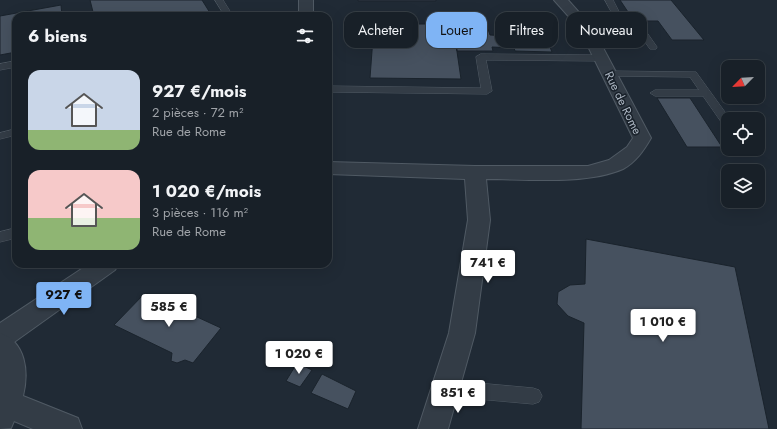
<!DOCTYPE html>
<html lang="fr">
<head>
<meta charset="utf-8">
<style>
	body { margin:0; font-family:Jost,sans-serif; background:#252d34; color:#f1f3f6; height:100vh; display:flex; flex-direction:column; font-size:15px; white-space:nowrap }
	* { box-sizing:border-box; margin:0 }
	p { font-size:13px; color:#9fa3a8 }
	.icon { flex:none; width:22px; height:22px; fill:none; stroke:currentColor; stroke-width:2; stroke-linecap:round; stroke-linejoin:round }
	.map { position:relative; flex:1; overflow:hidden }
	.drawer { position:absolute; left:12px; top:12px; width:320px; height:256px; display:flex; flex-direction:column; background:#182028; border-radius:12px; box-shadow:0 4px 16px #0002,0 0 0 1px #363e45 }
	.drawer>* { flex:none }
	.banner { position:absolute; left:344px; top:12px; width:373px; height:36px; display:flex; gap:8px }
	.needle { width:26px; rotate:246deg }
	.fabs { position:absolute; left:721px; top:60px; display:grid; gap:8px }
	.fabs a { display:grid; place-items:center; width:44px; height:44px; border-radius:8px; background:#182028; box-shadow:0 4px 16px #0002,0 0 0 1px #363e45; font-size:20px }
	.price { position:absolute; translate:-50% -34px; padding:0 9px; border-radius:4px; background:#fff; color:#222; font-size:13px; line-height:26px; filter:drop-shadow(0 1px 2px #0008) }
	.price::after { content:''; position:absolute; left:50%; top:24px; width:12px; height:9px; margin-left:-6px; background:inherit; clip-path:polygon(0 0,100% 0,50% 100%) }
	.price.on { background:#7fb4f5; color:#111 }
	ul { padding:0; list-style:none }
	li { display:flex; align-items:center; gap:12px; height:100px; padding:0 16px }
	li span { display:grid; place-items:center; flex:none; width:112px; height:80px; border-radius:12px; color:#555 }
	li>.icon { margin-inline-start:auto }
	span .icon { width:48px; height:48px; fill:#fffc; stroke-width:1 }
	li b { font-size:17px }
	h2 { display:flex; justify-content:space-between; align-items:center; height:48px; padding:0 16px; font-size:17px }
	.pill { padding:0 14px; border-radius:12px; background:#182028; box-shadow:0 4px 16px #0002,0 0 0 1px #363e45; font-size:14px; line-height:36px }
	.pill.on { background:#7fb4f5; color:#111 }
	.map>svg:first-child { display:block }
	.building { fill:#46515f; stroke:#1a232c }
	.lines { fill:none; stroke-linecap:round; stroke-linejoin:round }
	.service-casing { stroke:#505a64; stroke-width:1 }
	.minor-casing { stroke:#505a64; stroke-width:2 }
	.tertiary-casing { stroke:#505a64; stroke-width:2 }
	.service { fill:#333c46; fill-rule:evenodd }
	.minor { fill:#333c46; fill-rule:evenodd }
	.tertiary { fill:#333c46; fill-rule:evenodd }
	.labels { text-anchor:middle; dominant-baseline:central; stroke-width:3; stroke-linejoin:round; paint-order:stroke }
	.street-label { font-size:12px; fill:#adb7c3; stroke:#19212a }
</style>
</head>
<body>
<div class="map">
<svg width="777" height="429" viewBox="0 0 777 429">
	<rect width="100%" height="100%" fill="#202a35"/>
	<path class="building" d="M90,0H202L212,16H94Z
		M358,0H436V1H358Z
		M620,0H671L704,40H672L658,21H634Z
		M61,5L62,16H16V52L0,55V16Z
		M507,23H540L552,52L515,51L514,48L492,47L493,51H457L454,29H488L490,35L510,36Z
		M374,24H453L461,79L370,78Z
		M657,98H690L722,147H687Z
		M586,239L735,267L769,429H581L584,323L568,316L557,304L558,292L570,285L585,284Z
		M145,293L221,328L193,363L185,360L177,363L171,361L172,353L114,325Z
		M297,363L312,370L300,387L286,381Z
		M322,374L356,391L348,409L311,393Z"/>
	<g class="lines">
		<defs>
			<path id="service" d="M215,0H223L233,16H225Z
				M605,0H613L625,23L643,27L657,47L656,49H650L637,31L622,28H581L580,26L584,23H617Z
				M481,54L601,55L606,58L601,61L486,60L492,91L487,94L328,92V86L481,88L476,57Z
				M16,61V67L0,70V64Z
				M609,71L696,72L730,119H728V127L724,126L703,96H655L650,93L655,90H699L690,77L606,76L604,74Z
				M16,129V135L0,139V133Z
				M16,228V238L0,242V232Z
				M444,380L533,388L539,390L542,396L539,402L533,404L444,396L438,394L435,388L438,382Z"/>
			<path id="minor" d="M299,0H313V16H299Z
				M554,0H568L592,27L651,138C644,150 636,162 623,169C587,185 525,179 486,179L490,220L475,333L448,429H418L449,333L468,220L465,179L328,174V162L475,166H588L609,160L627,147L633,138L579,28Z
				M89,264H119L115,270L10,345L0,348V323Z"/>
			<path id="tertiary" d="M0,333C26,342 29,372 23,396L78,418L82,429H33L14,421L11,428L0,429Z"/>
		</defs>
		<use href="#service" class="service-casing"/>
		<use href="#minor" class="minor-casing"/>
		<use href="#tertiary" class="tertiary-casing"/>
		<use href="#service" class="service"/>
		<use href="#minor" class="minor"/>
		<use href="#tertiary" class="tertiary"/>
	</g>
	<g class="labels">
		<g class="street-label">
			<text transform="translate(623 103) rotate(64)">Rue de Rome</text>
		</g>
	</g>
</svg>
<div class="fabs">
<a><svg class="needle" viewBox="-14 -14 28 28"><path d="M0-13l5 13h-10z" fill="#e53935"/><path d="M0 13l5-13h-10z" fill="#9fa3a8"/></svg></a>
<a><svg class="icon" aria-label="locate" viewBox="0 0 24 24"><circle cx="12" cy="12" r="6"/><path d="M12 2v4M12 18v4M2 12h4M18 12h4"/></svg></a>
<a><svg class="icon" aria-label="layers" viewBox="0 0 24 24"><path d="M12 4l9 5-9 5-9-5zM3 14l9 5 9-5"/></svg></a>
</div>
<b class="price" style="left:488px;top:284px">741 €</b>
<b class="price on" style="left:64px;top:316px">927 €</b>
<b class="price" style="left:169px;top:328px">585 €</b>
<b class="price" style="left:663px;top:343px">1 010 €</b>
<b class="price" style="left:299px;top:375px">1 020 €</b>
<b class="price" style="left:458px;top:414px">851 €</b>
<div class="banner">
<a class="pill">Acheter</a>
<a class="pill on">Louer</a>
<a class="pill">Filtres</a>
<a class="pill">Nouveau</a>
</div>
<section class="drawer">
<h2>6 biens<svg class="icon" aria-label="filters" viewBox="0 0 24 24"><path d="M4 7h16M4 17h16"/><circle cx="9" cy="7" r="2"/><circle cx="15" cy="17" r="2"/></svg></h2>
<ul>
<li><span style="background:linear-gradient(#c9d6e8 75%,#8fb573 0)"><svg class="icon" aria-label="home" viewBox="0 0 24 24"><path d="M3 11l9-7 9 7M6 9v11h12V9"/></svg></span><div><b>927 €/mois</b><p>2 pièces · 72 m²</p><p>Rue de Rome</p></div></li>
<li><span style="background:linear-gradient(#f6c9c9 60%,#8fb573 0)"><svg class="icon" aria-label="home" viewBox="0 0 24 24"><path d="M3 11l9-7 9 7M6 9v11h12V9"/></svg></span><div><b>1 020 €/mois</b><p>3 pièces · 116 m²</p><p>Rue de Rome</p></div></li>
</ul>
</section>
</div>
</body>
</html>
